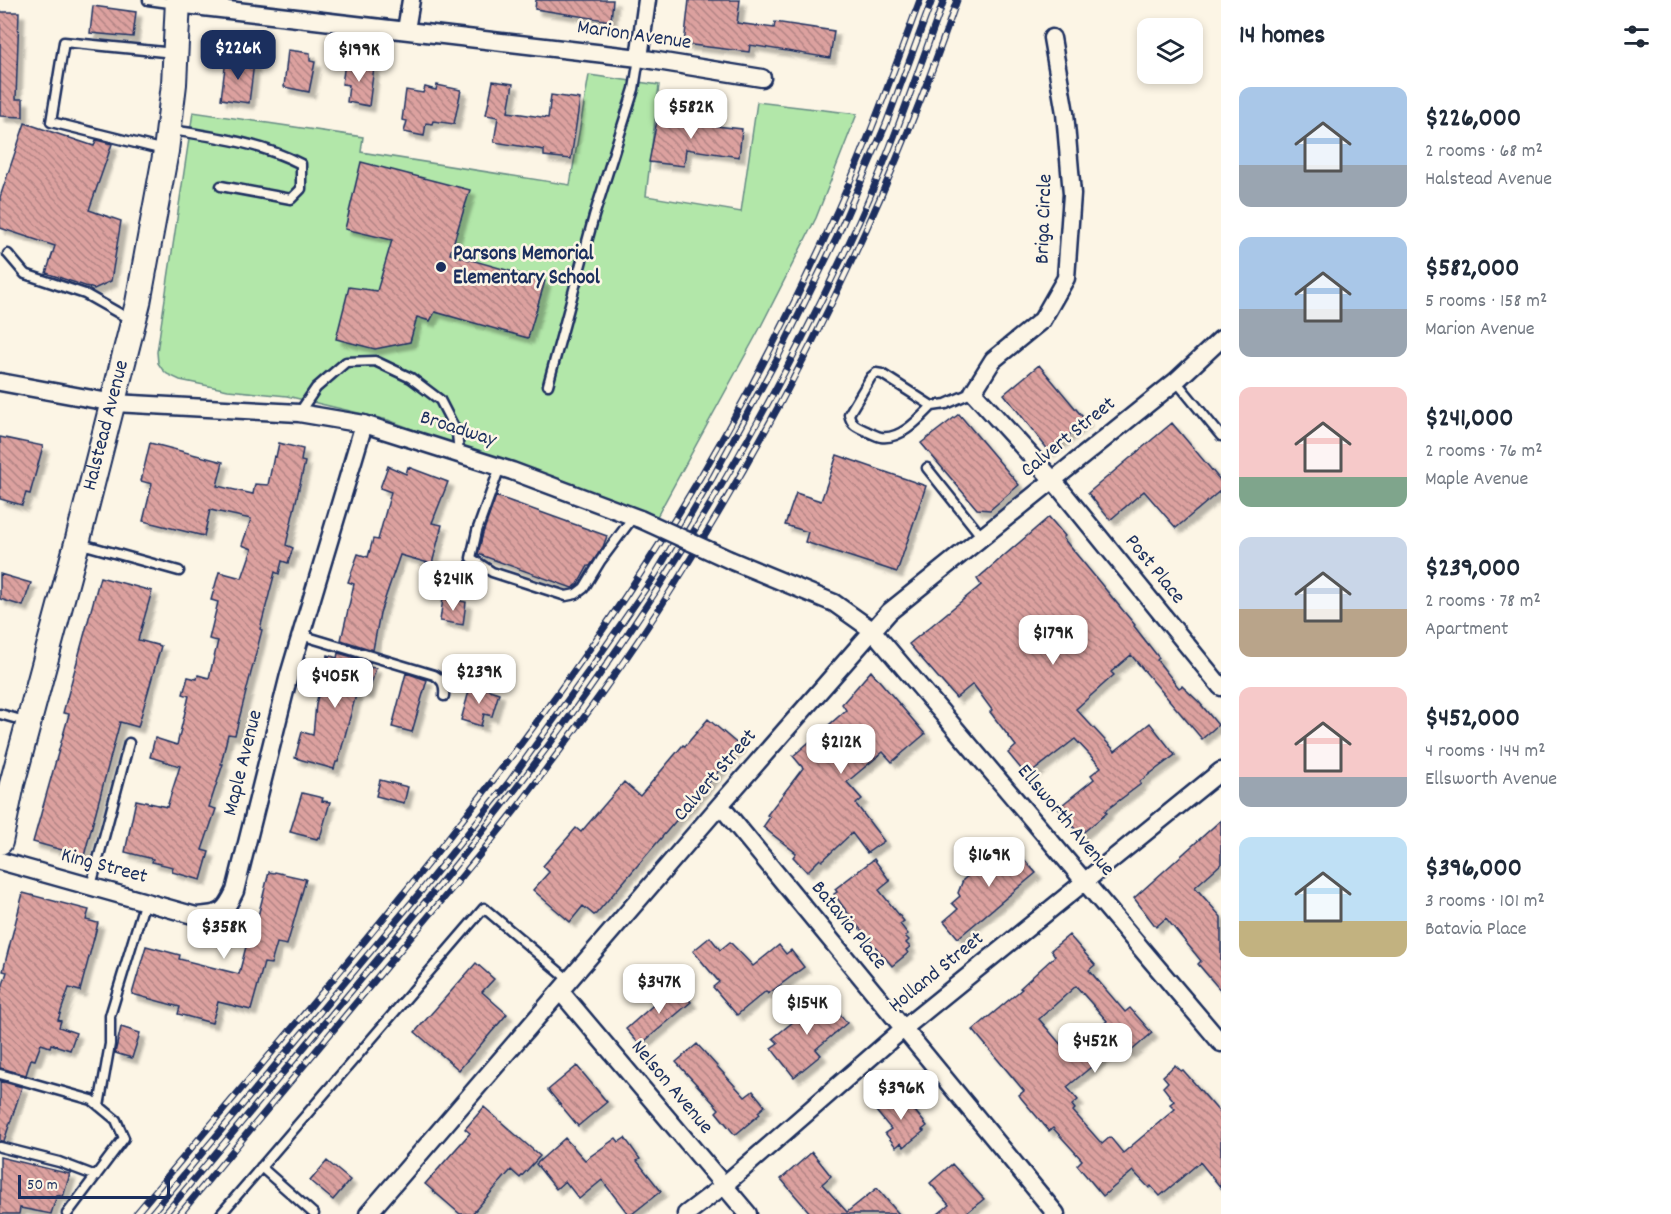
<!DOCTYPE html>
<html lang="en">
<head>
<meta charset="utf-8">
<style>
	body { margin:0; font-family:Dekko,sans-serif; background:#f6f6f7; color:#1f2937; height:100vh; display:flex; flex-direction:column; font-size:22px; white-space:nowrap }
	* { box-sizing:border-box; margin:0 }
	p { font-size:20px; color:#747a83 }
	.icon { flex:none; width:33px; height:33px; fill:none; stroke:currentColor; stroke-width:2; stroke-linecap:round; stroke-linejoin:round }
	.map { position:relative; flex:1; overflow:hidden }
	.drawer { display:flex; flex-direction:column; background:#fff; width:450px }
	.drawer>* { flex:none }
	.buttons { position:absolute; left:1137px; top:18px; display:grid; gap:12px }
	.buttons a { display:grid; place-items:center; width:66px; height:66px; border-radius:12px; background:#fff; box-shadow:0 3px 9px #0003; font-size:30px }
	.scale { position:absolute; left:18px; bottom:15px; width:152px; box-sizing:border-box; padding-left:6px; border:3px solid #1b2f5e; border-top:0; font-size:16px; line-height:21px; white-space:nowrap; color:#1b2f5e; -webkit-text-stroke:4px #fcf5e5; paint-order:stroke }
	.price { position:absolute; translate:-50% -51px; padding:0 14px; border-radius:12px; background:#fff; color:#222; font-size:20px; line-height:39px; filter:drop-shadow(0 2px 3px #0008) }
	.price::after { content:''; position:absolute; left:50%; top:36px; width:18px; height:14px; margin-left:-9px; background:inherit; clip-path:polygon(0 0,100% 0,50% 100%) }
	.price.selected { background:#1b2f5e; color:#fff }
	ul { padding:0; list-style:none }
	li { display:flex; align-items:center; gap:18px; height:150px; padding:0 18px }
	li span { display:grid; place-items:center; flex:none; width:168px; height:120px; border-radius:12px; color:#555 }
	li>.icon { margin-inline-start:auto }
	span .icon { width:72px; height:72px; fill:#fffc; stroke-width:1 }
	li b { font-size:26px }
	h2 { display:flex; justify-content:space-between; align-items:center; height:72px; padding:0 18px; font-size:26px }
	main { display:flex; flex:1; min-height:0 }
	.map>svg:first-child { display:block }
	.park { fill:#b2e7a9; stroke:#668b84; stroke-width:1.5 }
	.building { fill:url(#building-back-hatch); stroke:#1b2f5e; stroke-width:1.5; fill-rule:evenodd; filter:url(#shadow) }
	.lines { fill:none; stroke-linecap:round; stroke-linejoin:round }
	.lane-casing { stroke:#1b2f5e; stroke-width:13 }
	.street-casing { stroke:#1b2f5e; stroke-width:21 }
	.secondary-casing { stroke:#1b2f5e; stroke-width:28 }
	.lane { stroke:#fcf5e5; stroke-width:8 }
	.street { stroke:#fcf5e5; stroke-width:16 }
	.secondary { stroke:#fcf5e5; stroke-width:24 }
	.rail-casing { stroke:#1b2f5e; stroke-width:7 }
	.rail { stroke:#fcf5e5; stroke-width:4.5; stroke-dasharray:14; stroke-linecap:butt }
	.street-bridge-casing { stroke:#1b2f5e; stroke-width:21; stroke-linecap:butt }
	.street-bridge { stroke:#fcf5e5; stroke-width:16 }
	.poi-dot { fill:#1b2f5e; stroke:#fcf5e5; stroke-width:2 }
	.labels { text-anchor:middle; dominant-baseline:central; stroke-width:5; stroke-linejoin:round; paint-order:stroke }
	.street-label { font-size:21px; fill:#1b2f5e; stroke:#fcf5e5 }
	.poi-label { font-size:21px; font-weight:bold; fill:#1b2f5e; stroke:#fcf5e5; text-anchor:start }
</style>
</head>
<body>
<main>
<div class="map">
<svg width="1221" height="1214" viewBox="0 0 1221 1214">
	<defs>
		<pattern id="building-back-hatch" width="6" height="6" patternUnits="userSpaceOnUse" patternTransform="scale(1.5)"><rect width="6" height="6" fill="#dca19f"/><path d="M-1 5l2 2M0 0l6 6M5-1l2 2" fill="none" stroke="#b28485"/></pattern>
		<filter id="shadow"><feDropShadow dx="5.5" dy="5.5" stdDeviation="1.5" flood-color="#0004"/></filter>
	</defs>
	<rect width="100%" height="100%" fill="#fcf5e5"/>
	<filter id="ink" filterUnits="userSpaceOnUse"><feTurbulence type="fractalNoise" baseFrequency=".0167" numOctaves="2"/><feDisplacementMap in="SourceGraphic" scale="12" xChannelSelector="R" yChannelSelector="G"/><feConvolveMatrix kernelMatrix="1 2 1 2 8 2 1 2 1" color-interpolation-filters="sRGB"/></filter>
	<g filter="url(#ink)">
		<path class="park" d="M589,75L659,85L646,196L741,212L757,102L857,114L816,218L759,330L655,520L388,420L287,396L228,390L180,380L167,374L162,369L158,363L157,352L193,112L363,137L361,152L570,185Z"/>
		<path class="building" d="M536,0H613L611,21L535,9Z
			M689,0H740L737,23L774,28L775,22L834,31L830,58L750,45L749,52L684,44Z
			M93,6L136,12L133,37L90,33Z
			M0,12H19L16,99H23V117L0,116Z
			M288,50L310,53V61L315,62L309,92L284,87Z
			M226,59L254,63L249,103L221,99Z
			M345,63L374,67L369,106L347,102L349,85L342,84Z
			M493,81L513,84L508,112L548,118L551,95L580,99L571,159L544,156V150L494,142L498,117L486,115Z
			M437,85L461,90L454,124L433,121L432,124L426,123L424,136L404,132L407,121L402,120L406,90L423,93L425,87L436,90Z
			M658,115L690,119V123L742,129L739,157L686,149L684,166L649,162Z
			M25,123L94,146L96,140L112,144L89,210L121,221L111,281L94,289L46,273L55,246L0,228V197Z
			M361,162L470,190L450,254L545,281L528,338L435,312L430,321L417,317L410,342L375,349L336,339L349,287L377,291L392,240L345,229Z
			M1039,365L1086,421L1049,451L1004,394Z
			M959,414L1019,485L990,510L977,509L921,443Z
			M1172,423L1221,481V490L1176,528L1144,491L1110,520L1088,493Z
			M0,437L43,446L30,494L26,493L22,505L0,499Z
			M150,443L223,462L217,486L253,494L255,484L268,485L274,456L276,457L279,443L303,449L301,461L305,462L286,545L293,548L288,563L282,561L279,574L275,572L260,629L262,630L235,735L228,734L221,764H223L209,807L216,809L202,850L209,852L201,880L172,872L173,867L152,862L153,859L125,852L136,800L167,807L180,766L150,757L155,738L177,745L189,696L183,694L188,677L197,679L198,675L209,678L218,641L209,639L218,602L211,600L219,572L242,578L252,549L242,545L251,519L210,510L204,536L143,521L152,484L141,481Z
			M837,455L926,486L897,572L805,542L808,532L785,525L796,493L821,501Z
			M388,466L406,474L408,467L448,482L432,523L442,525L432,564L400,555L380,613L373,650L341,640L354,584L348,582L358,554L368,557L373,539L378,540L391,492L380,488Z
			M496,496L607,536L603,547L590,566H588L578,584L572,588L478,554L483,533Z
			M1049,517L1065,536L1063,538L1135,625L1134,626L1159,658L1157,660L1179,688L1182,686L1199,702L1218,725L1202,739L1131,655L1111,672L1114,675L1076,709L1115,751L1150,723L1175,755L1139,782L1141,784L1105,811L1107,813L1080,835L1058,808L1094,779L1091,775L1101,767L1075,739L1027,776L1008,753L1016,746L990,712L992,710L973,684L956,698L909,644L981,585L977,579Z
			M0,574L31,583L23,606L0,599Z
			M100,577L152,591L138,640L161,646L138,727L120,722L84,856L33,842L69,714L63,713Z
			M443,598L466,602L463,625L440,621Z
			M338,653L370,662L369,667L376,668L368,694L357,691L338,762H336L334,769L295,758L302,732L313,735L316,704L328,655L337,658Z
			M871,671L925,734L892,762L883,752L847,782L862,799L856,804L884,841L867,853L852,833L822,861L820,859L807,872L793,857L796,853L763,827L770,817L767,815L803,768L793,756L846,710L842,704Z
			M406,673L427,680L412,732L392,727Z
			M471,684L499,693L492,716L484,714L481,726L461,720Z
			M708,719L740,746L596,914L594,915L583,906L570,922L533,890L549,872L543,866L576,828L581,832L624,782L640,796L683,745L685,746Z
			M380,780L408,787L404,803L376,796Z
			M302,793L323,798L322,801L330,802L320,838L318,837L317,839L290,832Z
			M1221,820V864L1195,887L1221,917V991L1198,964L1201,961L1166,918L1156,927L1134,898Z
			M1008,841L1036,873L958,938L944,921L958,909L952,903L960,896L958,893L963,880Z
			M874,859L890,881L879,890L904,921L900,924L908,934L905,936L909,940L906,943L910,947L906,950L908,953L892,966L855,923L834,894L837,892L835,889Z
			M269,872L274,873L275,872L306,879L287,945L277,943L271,964L264,963L251,1010L218,1002L212,1023L178,1014L180,1007L132,994L146,946L180,955L179,959L239,974L254,915L258,916Z
			M23,893L89,910L86,920L98,923L80,991L69,988L58,1020L61,1021L59,1027L76,1033L70,1050L51,1044L50,1047L41,1044L35,1060L31,1059L26,1075L0,1068V994L7,972L3,971Z
			M1069,935L1095,965L1089,970L1125,1012L1130,1008L1152,1033L1129,1053L1120,1043L1067,1087L1078,1100L1072,1105L1075,1109L1073,1111L1102,1144L1110,1137L1123,1153L1175,1109L1170,1104L1174,1101L1163,1087L1168,1082L1163,1076L1175,1065L1181,1071L1183,1070L1221,1114V1188L1200,1162L1160,1196L1151,1186L1149,1188L1133,1171L1103,1196L1077,1165L1082,1160L1053,1128L1049,1131L1021,1098L1019,1095L1024,1091L973,1030L1022,989L1020,988L1055,956L1051,950ZM1076,986L1107,1021L1068,1053L1039,1019Z
			M710,937L720,950L730,942L753,966L779,945L786,954L791,950L804,967L768,994L766,991L737,1015L713,987L719,982L693,951Z
			M476,963L494,979L482,992L507,1014L459,1070L415,1032Z
			M676,985L691,1002L640,1045L626,1029Z
			M826,997L847,1023L816,1049L821,1055L794,1077L771,1048L778,1043L773,1038L819,1001L820,1002Z
			M121,1027L140,1033L132,1058L115,1053Z
			M697,1044L745,1097L753,1091L765,1106L758,1112L760,1114L735,1135L716,1112L719,1109L676,1062Z
			M577,1066L607,1102L578,1126L548,1090Z
			M0,1081L22,1087L4,1141H0Z
			M900,1092L927,1126L922,1130L924,1131L904,1147L901,1143L896,1147L885,1133L891,1129L876,1111Z
			M484,1107L540,1156L520,1178L511,1170L472,1214H460L425,1184L470,1133L465,1129Z
			M565,1138L585,1160L616,1138L619,1142L625,1138L640,1159L637,1161L661,1191L632,1214H628L602,1180L579,1199L565,1181L556,1189L536,1164Z
			M812,1152L831,1176L822,1184L847,1212L877,1188L899,1214H811L781,1179Z
			M0,1157L70,1174L63,1197L57,1195L51,1214L20,1208L19,1214H0Z
			M327,1161L350,1180L333,1200L310,1181Z
			M952,1164L984,1199L965,1214H938L949,1205L930,1183Z"/>
		<g class="lines">
			<defs>
				<path id="lane" d="M148,0L177,4
					M172,130C216,137 261,143 301,164V189L291,199L221,186
					M164,150L51,122L64,42L174,53
					M8,254L25,274L85,294L131,320
					M1176,381L1221,436
					M548,385L594,216L634,89L639,58
					M932,406C920,418 901,440 881,437C876,436 869,432 864,430C855,426 851,424 849,414L871,377L876,373L882,374L932,406L946,404L973,392
					M299,413L316,388L346,362L375,361L411,378L440,400L457,433L459,453
					M500,467L477,531L471,558L492,572L566,596L576,594L584,588L601,560L634,516
					M927,468L982,537
					M78,543L179,571
					M301,635L434,675C443,680 445,685 444,696
					M0,714L28,722
					M91,886L129,743
					M0,1074L92,1100L116,1120L124,1138L67,1214
					M99,1106L110,1044V1016L145,901
					M0,1147L59,1162L96,1176
					M261,1167L314,1214
					M221,1214L484,908L570,981"/>
				<path id="street" d="M177,4L639,58L762,78
					M406,30L411,0
					M1052,38L1065,113L1072,194L1066,278L1042,320L993,360L973,392L1053,480L1221,687
					M639,58L647,0
					M0,382L114,403L299,413L364,424L512,471L640,519
					M730,560L834,603L872,630L1221,1043
					M720,805L1056,1214
					M0,861L196,916C221,914 224,914 235,891L289,675L364,424
					M560,991L748,1214
					M368,1214L720,805L889,612L1176,381L1221,339
					M686,1214L723,1186L903,1029L1221,771"/>
				<g id="secondary">
					<path id="s1" d="M0,842L12,784L77,543L138,303L166,151L174,84L178,0"/>
				</g>
			</defs>
			<use href="#lane" class="lane-casing"/>
			<use href="#street" class="street-casing"/>
			<use href="#secondary" class="secondary-casing"/>
			<use href="#lane" class="lane"/>
			<use href="#street" class="street"/>
			<use href="#secondary" class="secondary"/>
			<defs>
				<path id="rail" d="M136,1214C310,1005 493,800 642,571C713,463 774,348 828,231C863,156 891,78 920,0
					M151,1214L422,890L509,782L590,669L655,575L713,477L778,357L837,237L886,124L932,0
					M165,1214C229,1137 293,1061 357,984C441,884 525,782 600,674C695,539 778,394 848,245C886,166 914,82 944,0
					M180,1214C250,1130 320,1046 390,962C437,906 485,851 529,792C579,725 630,656 675,584C790,401 887,205 957,0"/>
			</defs>
			<use href="#rail" class="rail-casing"/>
			<use href="#rail" class="rail"/>
			<defs>
				<path id="street-bridge" d="M640,519L730,560"/>
			</defs>
			<use href="#street-bridge" class="street-bridge-casing"/>
			<use href="#street-bridge" class="street-bridge"/>
		</g>
	</g>
	<circle class="poi-dot" cx="441" cy="267" r="6"/>
	<g class="labels">
		<g class="street-label">
			<text transform="translate(634 36) rotate(8)">Marion Avenue</text>
			<text transform="translate(1045 219) rotate(-88)">Briga Circle</text>
			<text stroke="none"><textPath href="#s1" startOffset="430">Halstead Avenue</textPath></text>
			<text transform="translate(458 430) rotate(18)">Broadway</text>
			<text transform="translate(1069 438) rotate(-39)">Calvert Street</text>
			<text transform="translate(1154 570) rotate(51)">Post Place</text>
			<text transform="translate(244 763) rotate(-76)">Maple Avenue</text>
			<text transform="translate(716 776) rotate(-49)">Calvert Street</text>
			<text transform="translate(1065 821) rotate(50)">Ellsworth Avenue</text>
			<text transform="translate(104 867) rotate(15)">King Street</text>
			<text transform="translate(848 926) rotate(51)">Batavia Place</text>
			<text transform="translate(937 973) rotate(-39)">Holland Street</text>
			<text transform="translate(671 1088) rotate(50)">Nelson Avenue</text>
		</g>
		<g class="poi-label">
			<text x="453" y="255">Parsons Memorial<tspan x="453" dy="24">Elementary School</tspan></text>
		</g>
	</g>
</svg>
<div class="buttons">
<a><svg class="icon" aria-label="layers" viewBox="0 0 24 24"><path d="M12 4l9 5-9 5-9-5zM3 14l9 5 9-5"/></svg></a>
</div>
<div class="scale">50 m</div>
<b class="price selected" style="left:238px;top:81px">$226K</b>
<b class="price" style="left:359px;top:83px">$199K</b>
<b class="price" style="left:691px;top:140px">$582K</b>
<b class="price" style="left:453px;top:612px">$241K</b>
<b class="price" style="left:1053px;top:666px">$179K</b>
<b class="price" style="left:479px;top:705px">$239K</b>
<b class="price" style="left:335px;top:709px">$405K</b>
<b class="price" style="left:841px;top:775px">$212K</b>
<b class="price" style="left:989px;top:888px">$169K</b>
<b class="price" style="left:224px;top:960px">$358K</b>
<b class="price" style="left:659px;top:1015px">$347K</b>
<b class="price" style="left:807px;top:1036px">$154K</b>
<b class="price" style="left:1095px;top:1074px">$452K</b>
<b class="price" style="left:901px;top:1121px">$396K</b>
</div>
<section class="drawer">
<h2>14 homes<svg class="icon" aria-label="filters" viewBox="0 0 24 24"><path d="M4 7h16M4 17h16"/><circle cx="9" cy="7" r="2"/><circle cx="15" cy="17" r="2"/></svg></h2>
<ul>
<li><span style="background:linear-gradient(#a9c7e8 65%,#9aa5b1 0)"><svg class="icon" aria-label="home" viewBox="0 0 24 24"><path d="M3 11l9-7 9 7M6 9v11h12V9"/></svg></span><div><b>$226,000</b><p>2 rooms · 68 m²</p><p>Halstead Avenue</p></div></li>
<li><span style="background:linear-gradient(#a9c7e8 60%,#9aa5b1 0)"><svg class="icon" aria-label="home" viewBox="0 0 24 24"><path d="M3 11l9-7 9 7M6 9v11h12V9"/></svg></span><div><b>$582,000</b><p>5 rooms · 158 m²</p><p>Marion Avenue</p></div></li>
<li><span style="background:linear-gradient(#f6c9c9 75%,#7fa58c 0)"><svg class="icon" aria-label="home" viewBox="0 0 24 24"><path d="M3 11l9-7 9 7M6 9v11h12V9"/></svg></span><div><b>$241,000</b><p>2 rooms · 76 m²</p><p>Maple Avenue</p></div></li>
<li><span style="background:linear-gradient(#c9d6e8 60%,#b9a48a 0)"><svg class="icon" aria-label="home" viewBox="0 0 24 24"><path d="M3 11l9-7 9 7M6 9v11h12V9"/></svg></span><div><b>$239,000</b><p>2 rooms · 78 m²</p><p>Apartment</p></div></li>
<li><span style="background:linear-gradient(#f6c9c9 75%,#9aa5b1 0)"><svg class="icon" aria-label="home" viewBox="0 0 24 24"><path d="M3 11l9-7 9 7M6 9v11h12V9"/></svg></span><div><b>$452,000</b><p>4 rooms · 144 m²</p><p>Ellsworth Avenue</p></div></li>
<li><span style="background:linear-gradient(#bfe0f5 70%,#c2b280 0)"><svg class="icon" aria-label="home" viewBox="0 0 24 24"><path d="M3 11l9-7 9 7M6 9v11h12V9"/></svg></span><div><b>$396,000</b><p>3 rooms · 101 m²</p><p>Batavia Place</p></div></li>
</ul>
</section>
</main>
</body>
</html>
